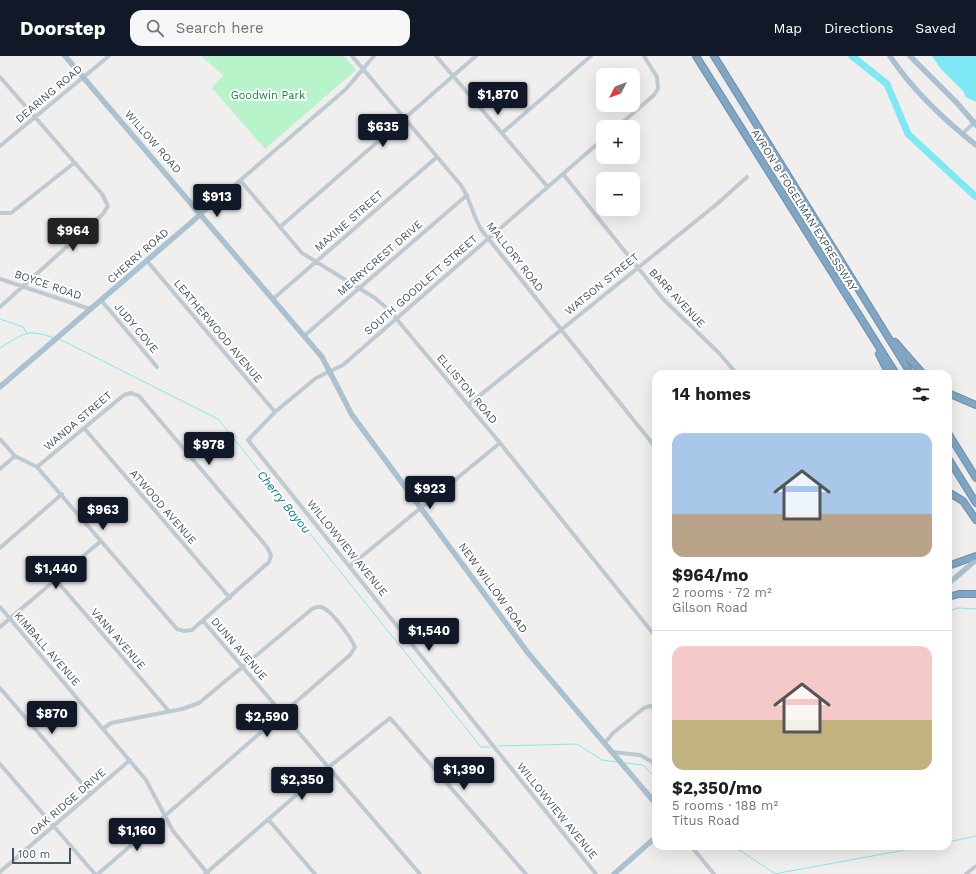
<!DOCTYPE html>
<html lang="en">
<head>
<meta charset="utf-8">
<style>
	body { margin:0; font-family:"Work Sans",sans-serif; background:#f6f6f6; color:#202124; height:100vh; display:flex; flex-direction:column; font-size:15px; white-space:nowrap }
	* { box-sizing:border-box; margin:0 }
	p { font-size:13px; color:#757577 }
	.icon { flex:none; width:22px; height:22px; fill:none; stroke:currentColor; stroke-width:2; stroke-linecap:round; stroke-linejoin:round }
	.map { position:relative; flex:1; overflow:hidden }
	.drawer { position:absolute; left:652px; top:314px; width:300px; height:480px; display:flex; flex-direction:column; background:#fff; border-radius:12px; box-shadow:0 4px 16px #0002 }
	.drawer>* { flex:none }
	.needle { width:26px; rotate:228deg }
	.fabs { position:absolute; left:596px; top:12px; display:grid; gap:8px }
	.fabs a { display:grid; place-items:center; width:44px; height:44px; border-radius:8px; background:#fff; box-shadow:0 4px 16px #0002; font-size:20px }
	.scale { position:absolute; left:12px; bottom:10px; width:59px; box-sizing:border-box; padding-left:4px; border:2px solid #44545e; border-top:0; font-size:11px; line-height:14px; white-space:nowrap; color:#44545e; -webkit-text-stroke:3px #fff; paint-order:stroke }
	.price { position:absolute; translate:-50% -34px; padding:0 9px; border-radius:4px; background:#111827; color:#fff; font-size:13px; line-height:26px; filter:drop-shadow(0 1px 2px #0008) }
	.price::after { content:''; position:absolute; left:50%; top:24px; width:12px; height:9px; margin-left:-6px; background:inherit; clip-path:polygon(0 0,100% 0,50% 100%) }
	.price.selected { background:#222; color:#fff }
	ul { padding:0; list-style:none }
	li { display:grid; align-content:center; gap:8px; height:212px; padding:0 20px }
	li+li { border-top:1px solid #e0e0e0 }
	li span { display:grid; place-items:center; height:124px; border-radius:12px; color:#555 }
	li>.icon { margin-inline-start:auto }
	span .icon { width:72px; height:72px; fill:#fffc; stroke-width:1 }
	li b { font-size:17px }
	h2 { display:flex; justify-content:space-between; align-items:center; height:48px; padding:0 20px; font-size:17px }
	header { display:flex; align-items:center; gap:24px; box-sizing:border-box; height:56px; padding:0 20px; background:#111827; color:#fff }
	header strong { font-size:19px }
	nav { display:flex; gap:22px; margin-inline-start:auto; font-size:14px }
	.search { width:280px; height:36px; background:#f6f6f6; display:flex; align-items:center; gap:10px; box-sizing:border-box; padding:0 14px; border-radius:12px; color:#757577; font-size:15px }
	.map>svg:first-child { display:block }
	.green { fill:#b7f4c9 }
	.water { fill:#7fe8f5 }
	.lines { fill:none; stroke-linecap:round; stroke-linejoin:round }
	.stream { stroke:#7fe8f5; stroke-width:1 }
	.river { stroke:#7fe8f5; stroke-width:7 }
	.highway-casing { stroke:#6b91ae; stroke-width:8 }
	.minor { stroke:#bdcad2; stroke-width:4 }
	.major { stroke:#aac1d0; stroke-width:5.5 }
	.highway { stroke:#80a6c3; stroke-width:6 }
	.labels { text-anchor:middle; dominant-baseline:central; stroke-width:4; stroke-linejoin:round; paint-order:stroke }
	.street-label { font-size:11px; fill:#44545e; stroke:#fff }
	.park-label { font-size:11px; fill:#0d873f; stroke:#fff }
	.water-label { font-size:12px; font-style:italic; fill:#047c8c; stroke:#fff }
</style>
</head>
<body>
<header>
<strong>Doorstep</strong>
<div class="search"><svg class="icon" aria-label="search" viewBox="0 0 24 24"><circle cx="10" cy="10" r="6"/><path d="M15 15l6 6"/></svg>Search here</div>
<nav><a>Map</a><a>Directions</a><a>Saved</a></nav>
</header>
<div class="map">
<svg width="976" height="818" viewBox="0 0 976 818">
	<rect width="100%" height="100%" fill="#f1eeee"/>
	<path class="green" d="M201,0H344L356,14L265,93L212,32L223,19Z"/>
	<path class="water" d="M932,0H976V46L966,41L963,35L941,13Z"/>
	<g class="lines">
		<path class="stream" d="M0,263L23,271L27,277
			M59,283L218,363L481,691H490
			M0,292C23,278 27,272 54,282
			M948,555L958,552L976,553
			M498,690L577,688L602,704L616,706
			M625,707L643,709L656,722
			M948,786L976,780
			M733,790L774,817
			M774,818L927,790"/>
		<path class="river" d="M852,0L887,28L908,78L976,141"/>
		<defs>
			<path id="highway" d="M696,0L896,318
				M714,0L911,318
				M895,286L923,318
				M879,298L889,318
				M948,337L976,349
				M948,377L976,422
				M948,402L976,447
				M948,436L963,445L976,464
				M948,510L976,500
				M948,541L959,538H976"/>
		</defs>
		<use href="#highway" class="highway-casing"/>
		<path class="minor" d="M352,0L460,128C471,142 472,161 483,176L656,392
			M436,0L547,130
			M0,21L102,138L108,150L103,158L0,251
			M617,71L654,39L658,33L657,21L644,0
			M502,77L591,0
			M962,78L976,65
			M0,90L109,0
			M563,118L663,243L719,297L737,318
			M240,124L302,197L375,242L389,254L500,387L656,581
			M0,157H11L74,107
			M201,158L346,33L374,0
			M280,171L476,0
			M147,205L275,356
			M0,223L90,253
			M273,243L437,101
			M101,244L157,311
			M304,280L467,139
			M863,318L864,317
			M468,349L717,148L747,121
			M84,372L230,542
			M0,383L15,400L37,411L177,573L184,575L192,574L269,506L271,499L267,491L139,340L131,337L124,339L37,411
			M0,413L15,400
			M0,492L62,438
			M350,510L500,387
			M56,524L168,654
			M0,551L146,724L173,775L208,818
			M203,565L420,818
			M0,571L101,485
			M0,632L91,738
			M604,688L613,677L644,652L650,650L656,654
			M612,696L640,699L656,708
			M0,708L95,818
			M268,763L315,818
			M691,790L714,818
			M0,816L130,704
			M98,818L350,599L355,591C351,582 331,553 321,551C318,550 314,552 312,553L199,647L182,653L111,667L104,672
			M205,818L329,711L390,662L526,818
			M596,818L248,384L275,356L316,322L343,309L603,83
			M966,818L976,810"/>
		<path class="major" d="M65,0L322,301L352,359L528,597L656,748
			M890,0C913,35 943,63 976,89
			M910,0L957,47L976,69
			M0,331L201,158
			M948,528L976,504
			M614,818L656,781"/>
		<use href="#highway" class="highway"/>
	</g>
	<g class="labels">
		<g class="street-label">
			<text transform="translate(49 38) rotate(-40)">DEARING ROAD</text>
			<text transform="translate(153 86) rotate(49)">WILLOW ROAD</text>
			<text transform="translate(804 154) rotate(58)">AVRON B FOGELMAN EXPRESSWAY</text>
			<text transform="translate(349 165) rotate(-41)">MAXINE STREET</text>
			<text transform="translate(138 200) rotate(-41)">CHERRY ROAD</text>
			<text transform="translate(515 201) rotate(52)">MALLORY ROAD</text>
			<text transform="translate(380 202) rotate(-41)">MERRYCREST DRIVE</text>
			<text transform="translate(602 228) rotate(-39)">WATSON STREET</text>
			<text transform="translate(48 229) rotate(19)">BOYCE ROAD</text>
			<text transform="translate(421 229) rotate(-41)">SOUTH GOODLETT STREET</text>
			<text transform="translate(677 242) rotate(47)">BARR AVENUE</text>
			<text transform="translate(136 272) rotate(50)">JUDY COVE</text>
			<text transform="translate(218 275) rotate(50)">LEATHERWOOD AVENUE</text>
			<text transform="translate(467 333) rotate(50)">ELLISTON ROAD</text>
			<text transform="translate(78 365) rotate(-40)">WANDA STREET</text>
			<text transform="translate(163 451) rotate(49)">ATWOOD AVENUE</text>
			<text transform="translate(347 492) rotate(51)">WILLOWVIEW AVENUE</text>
			<text transform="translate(493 532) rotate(54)">NEW WILLOW ROAD</text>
			<text transform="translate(118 583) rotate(49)">VANN AVENUE</text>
			<text transform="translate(47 593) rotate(49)">KIMBALL AVENUE</text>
			<text transform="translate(239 593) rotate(49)">DUNN AVENUE</text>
			<text transform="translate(68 746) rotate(-41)">OAK RIDGE DRIVE</text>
			<text transform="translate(557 755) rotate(51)">WILLOWVIEW AVENUE</text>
		</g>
		<g class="park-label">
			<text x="268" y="39">Goodwin Park</text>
		</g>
		<g class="water-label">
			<text transform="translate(284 446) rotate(51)">Cherry Bayou</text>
		</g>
	</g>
</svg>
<div class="fabs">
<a><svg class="needle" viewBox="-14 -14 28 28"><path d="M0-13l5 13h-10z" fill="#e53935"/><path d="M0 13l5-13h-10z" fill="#757577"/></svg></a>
<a>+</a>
<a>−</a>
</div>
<div class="scale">100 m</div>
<b class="price" style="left:498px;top:60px">$1,870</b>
<b class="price" style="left:383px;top:92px">$635</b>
<b class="price" style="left:217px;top:162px">$913</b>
<b class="price selected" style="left:73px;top:196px">$964</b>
<b class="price" style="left:209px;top:410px">$978</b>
<b class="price" style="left:430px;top:454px">$923</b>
<b class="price" style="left:103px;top:475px">$963</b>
<b class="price" style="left:56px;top:534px">$1,440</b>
<b class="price" style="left:429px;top:596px">$1,540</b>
<b class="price" style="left:52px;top:679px">$870</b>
<b class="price" style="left:267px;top:682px">$2,590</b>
<b class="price" style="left:464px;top:735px">$1,390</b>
<b class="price" style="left:302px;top:745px">$2,350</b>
<b class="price" style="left:137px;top:796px">$1,160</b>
<section class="drawer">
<h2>14 homes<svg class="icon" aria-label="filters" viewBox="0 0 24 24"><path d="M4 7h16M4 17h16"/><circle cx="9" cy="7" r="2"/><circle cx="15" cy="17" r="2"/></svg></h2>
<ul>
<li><span style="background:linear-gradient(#a9c7e8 65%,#b9a48a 0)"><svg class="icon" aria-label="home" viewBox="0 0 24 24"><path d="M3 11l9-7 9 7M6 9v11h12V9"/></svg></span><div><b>$964/mo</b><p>2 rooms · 72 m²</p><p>Gilson Road</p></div></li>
<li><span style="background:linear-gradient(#f6c9c9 60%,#c2b280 0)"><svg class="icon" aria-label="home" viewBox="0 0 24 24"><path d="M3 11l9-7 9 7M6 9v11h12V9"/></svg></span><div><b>$2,350/mo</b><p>5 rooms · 188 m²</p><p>Titus Road</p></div></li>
</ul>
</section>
</div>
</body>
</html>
